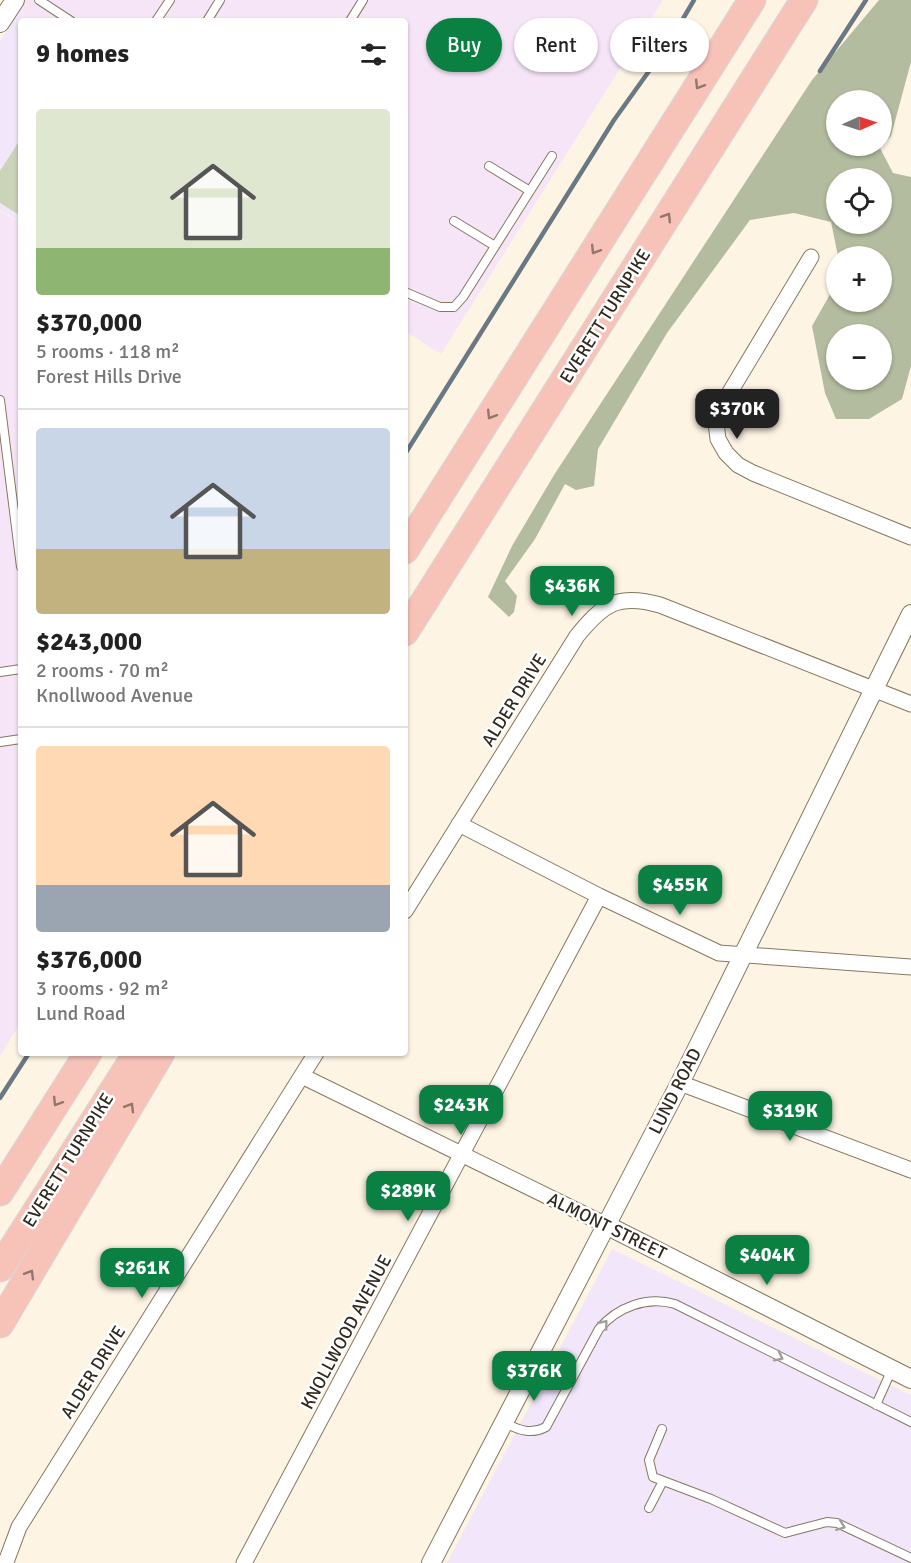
<!DOCTYPE html>
<html lang="en">
<head>
<meta charset="utf-8">
<style>
	body { margin:0; font-family:Signika,sans-serif; background:#f2f2f2; color:#222; height:100vh; display:flex; flex-direction:column; font-size:22px; white-space:nowrap }
	* { box-sizing:border-box; margin:0 }
	p { font-size:20px; color:#767676 }
	.icon { flex:none; width:33px; height:33px; fill:none; stroke:currentColor; stroke-width:2; stroke-linecap:round; stroke-linejoin:round }
	.map { position:relative; flex:1; overflow:hidden }
	.drawer { position:absolute; left:18px; top:18px; width:390px; height:1038px; display:flex; flex-direction:column; background:#fff; border-radius:6px; box-shadow:0 2px 4px #0004 }
	.drawer>* { flex:none }
	.guide { position:absolute; left:426px; top:18px; width:394px; height:54px; display:flex; gap:12px }
	.needle { width:39px; rotate:87deg }
	.controls { position:absolute; left:826px; top:90px; display:grid; gap:12px }
	.controls a { display:grid; place-items:center; width:66px; height:66px; border-radius:50%; background:#fff; box-shadow:0 2px 4px #0004; font-size:30px }
	.price { position:absolute; translate:-50% -51px; padding:0 14px; border-radius:12px; background:#0b8043; color:#fff; font-size:20px; line-height:39px; filter:drop-shadow(0 2px 3px #0008) }
	.price::after { content:''; position:absolute; left:50%; top:36px; width:18px; height:14px; margin-left:-9px; background:inherit; clip-path:polygon(0 0,100% 0,50% 100%) }
	.price.selected { background:#222; color:#fff }
	ul { padding:0; list-style:none }
	li { display:grid; align-content:center; gap:12px; height:318px; padding:0 18px }
	li+li { border-top:2px solid #e0e0e0 }
	li span { display:grid; place-items:center; height:186px; border-radius:6px; color:#555 }
	li>.icon { margin-inline-start:auto }
	span .icon { width:108px; height:108px; fill:#fffc; stroke-width:1 }
	li b { font-size:26px }
	h2 { display:flex; justify-content:space-between; align-items:center; height:72px; padding:0 18px; font-size:26px }
	.chip { padding:0 21px; border-radius:27px; background:#fff; box-shadow:0 2px 4px #0004; font-size:21px; line-height:54px }
	.chip.selected { background:#0b8043; color:#fff }
	.map>svg:first-child { display:block }
	.commercial { fill:#f6e5f7 }
	.education { fill:#f2e6fa }
	.green { fill:#cbd3b8 }
	.forest { fill:#b3bc9f; fill-rule:evenodd }
	.lines { fill:none; stroke-linecap:round; stroke-linejoin:round }
	.stream { stroke:#6a7884; stroke-width:4.5 }
	.service-casing { stroke:#877860; stroke-width:10 }
	.minor-casing { stroke:#877860; stroke-width:17 }
	.tertiary-casing { stroke:#877860; stroke-width:20 }
	.motorway-casing { stroke:#dad8d7; stroke-width:29 }
	.service { stroke:#fff; stroke-width:8 }
	.minor { stroke:#fff; stroke-width:15 }
	.tertiary { stroke:#fff; stroke-width:18 }
	.motorway { stroke:#f7c3b9; stroke-width:27 }
	.oneway { stroke:#93766c }
	.oneway2 { stroke:#a19f9a }
	.labels { text-anchor:middle; dominant-baseline:central; stroke-width:5; stroke-linejoin:round; paint-order:stroke }
	.street-label { font-size:18px; fill:#2f291f; stroke:#fff }
</style>
</head>
<body>
<div class="map">
<svg width="911" height="1563" viewBox="0 0 911 1563">
	<rect width="100%" height="100%" fill="#fef4e4"/>
	<path class="commercial" d="M26,0H663L441,354L405,331V21H35L19,11Z
		M0,211L21,224V1022L0,1056Z"/>
	<path class="education" d="M19,11L35,21H21V223L0,210V41Z
		M612,1249L911,1395V1563H447Z"/>
	<path class="green" d="M21,138V216L0,203V171Z"/>
	<path class="forest" d="M879,0H911V62L891,136L882,145V100H837V146H882L880,148L893,173L911,177V366L902,399L869,419H836L825,393L812,326L837,282V302H882V256H838L831,222L794,213L750,220L667,333L598,449L594,486L576,490L565,484L535,539L505,581L517,596L514,612L509,617L488,597L512,546L554,475L812,80ZM837,178H882V224H837ZM837,334H882V380H837Z"/>
	<g class="lines">
		<path class="stream" d="M820,71L866,0
			M405,454L614,120L667,46L694,0
			M0,1098L29,1053"/>
		<defs>
			<path id="service" d="M39,0L71,21
				M156,21L170,0
				M207,21L220,0
				M350,21L363,0
				M489,166L530,191
				M454,221L495,246
				M405,292L440,307H454L463,297L552,156
				M0,400L21,567
				M0,672L21,669
				M0,742L21,739
				M876,1405L892,1369
				M505,1423C519,1430 531,1435 546,1427L599,1329C617,1307 647,1296 675,1304L911,1422
				M662,1429L649,1460L653,1477L711,1499L785,1533L827,1522L837,1523L911,1558
				M649,1508L663,1481"/>
			<path id="minor" d="M811,257L721,407L716,423L718,439L726,453L738,465L753,473L911,537
				M459,824L599,896L719,953L911,967
				M405,911L577,636C603,604 618,593 660,605L911,704
				M302,1076L606,1225
				M680,1083L911,1170
				M6,1562L19,1527L316,1053
				M244,1563L599,896"/>
			<path id="tertiary" d="M0,23L15,0
				M606,1225L911,1379
				M431,1563L680,1083L911,614"/>
			<path id="motorway" d="M405,550L752,0
				M405,632L804,0
				M0,1192L88,1053
				M0,1268L137,1053
				M0,1324L161,1053"/>
		</defs>
		<use href="#service" class="service-casing"/>
		<use href="#minor" class="minor-casing"/>
		<use href="#tertiary" class="tertiary-casing"/>
		<use href="#motorway" class="motorway-casing"/>
		<use href="#service" class="service"/>
		<use href="#minor" class="minor"/>
		<use href="#tertiary" class="tertiary"/>
		<use href="#motorway" class="motorway"/>
	</g>
	<defs><path id="oneway-chevron" d="M-2-3.5L2.5 0L-2 3.5" fill="none" stroke-width="1.6" stroke-linecap="round" stroke-linejoin="round" transform="scale(1.5)"/></defs>
	<g class="oneway">
		<use href="#oneway-chevron" transform="translate(699 85) rotate(122)"/>
		<use href="#oneway-chevron" transform="translate(667 217) rotate(-58)"/>
		<use href="#oneway-chevron" transform="translate(595 250) rotate(122)"/>
		<use href="#oneway-chevron" transform="translate(491 415) rotate(122)"/>
		<use href="#oneway-chevron" transform="translate(57 1102) rotate(122)"/>
		<use href="#oneway-chevron" transform="translate(130 1107) rotate(-59)"/>
		<use href="#oneway-chevron" transform="translate(30 1274) rotate(-59)"/>
	</g>
	<g class="oneway2">
		<use href="#oneway-chevron" transform="translate(604 1324) rotate(-51)"/>
		<use href="#oneway-chevron" transform="translate(779 1357) rotate(27)"/>
		<use href="#oneway-chevron" transform="translate(841 1526) rotate(21)"/>
	</g>
	<g class="labels">
		<g class="street-label">
			<text transform="translate(605 316) rotate(-58)">EVERETT TURNPIKE</text>
			<text transform="translate(514 700) rotate(-58)">ALDER DRIVE</text>
			<text transform="translate(675 1091) rotate(-63)">LUND ROAD</text>
			<text transform="translate(68 1160) rotate(-58)">EVERETT TURNPIKE</text>
			<text transform="translate(607 1226) rotate(26)">ALMONT STREET</text>
			<text transform="translate(346 1332) rotate(-62)">KNOLLWOOD AVENUE</text>
			<text transform="translate(93 1372) rotate(-58)">ALDER DRIVE</text>
		</g>
	</g>
</svg>
<div class="controls">
<a><svg class="needle" viewBox="-14 -14 28 28"><path d="M0-13l5 13h-10z" fill="#e53935"/><path d="M0 13l5-13h-10z" fill="#767676"/></svg></a>
<a><svg class="icon" aria-label="locate" viewBox="0 0 24 24"><circle cx="12" cy="12" r="6"/><path d="M12 2v4M12 18v4M2 12h4M18 12h4"/></svg></a>
<a>+</a>
<a>−</a>
</div>
<b class="price selected" style="left:737px;top:440px">$370K</b>
<b class="price" style="left:572px;top:617px">$436K</b>
<b class="price" style="left:680px;top:916px">$455K</b>
<b class="price" style="left:461px;top:1136px">$243K</b>
<b class="price" style="left:790px;top:1142px">$319K</b>
<b class="price" style="left:408px;top:1222px">$289K</b>
<b class="price" style="left:767px;top:1286px">$404K</b>
<b class="price" style="left:142px;top:1299px">$261K</b>
<b class="price" style="left:534px;top:1402px">$376K</b>
<div class="guide">
<a class="chip selected">Buy</a>
<a class="chip">Rent</a>
<a class="chip">Filters</a>
</div>
<section class="drawer">
<h2>9 homes<svg class="icon" aria-label="filters" viewBox="0 0 24 24"><path d="M4 7h16M4 17h16"/><circle cx="9" cy="7" r="2"/><circle cx="15" cy="17" r="2"/></svg></h2>
<ul>
<li><span style="background:linear-gradient(#dfe7d0 75%,#8fb573 0)"><svg class="icon" aria-label="home" viewBox="0 0 24 24"><path d="M3 11l9-7 9 7M6 9v11h12V9"/></svg></span><div><b>$370,000</b><p>5 rooms · 118 m²</p><p>Forest Hills Drive</p></div></li>
<li><span style="background:linear-gradient(#c9d6e8 65%,#c2b280 0)"><svg class="icon" aria-label="home" viewBox="0 0 24 24"><path d="M3 11l9-7 9 7M6 9v11h12V9"/></svg></span><div><b>$243,000</b><p>2 rooms · 70 m²</p><p>Knollwood Avenue</p></div></li>
<li><span style="background:linear-gradient(#ffd9b3 75%,#9aa5b1 0)"><svg class="icon" aria-label="home" viewBox="0 0 24 24"><path d="M3 11l9-7 9 7M6 9v11h12V9"/></svg></span><div><b>$376,000</b><p>3 rooms · 92 m²</p><p>Lund Road</p></div></li>
</ul>
</section>
</div>
</body>
</html>
